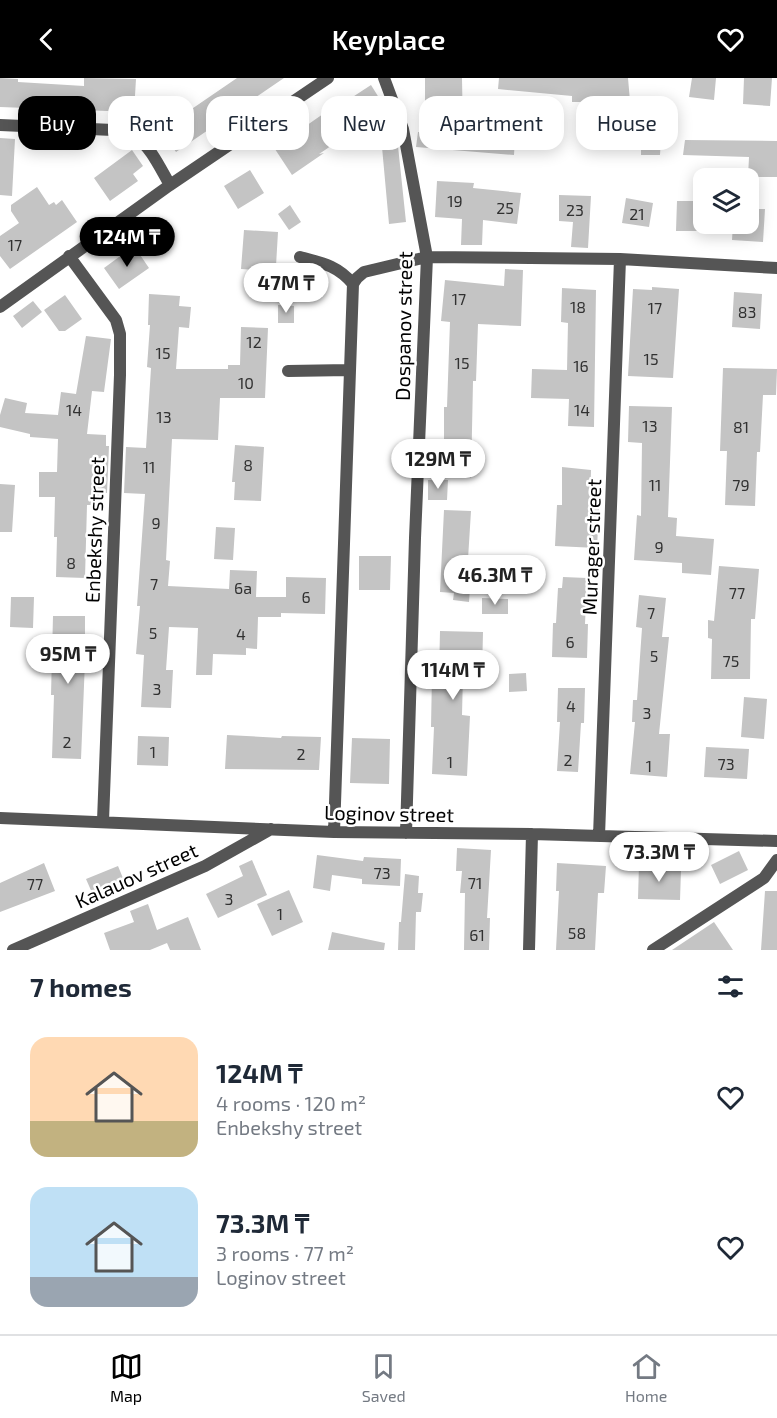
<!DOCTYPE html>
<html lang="en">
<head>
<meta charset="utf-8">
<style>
	body { margin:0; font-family:"Exo 2",sans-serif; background:#f6f6f7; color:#1f2937; height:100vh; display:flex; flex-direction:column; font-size:22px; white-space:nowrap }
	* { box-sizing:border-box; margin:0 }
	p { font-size:20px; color:#747a83 }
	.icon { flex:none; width:33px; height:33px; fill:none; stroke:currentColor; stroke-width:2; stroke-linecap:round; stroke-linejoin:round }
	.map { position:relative; height:872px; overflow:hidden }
	.sheet { display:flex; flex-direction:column; background:#fff; flex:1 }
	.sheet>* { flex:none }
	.banner { position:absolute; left:18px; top:18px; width:741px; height:54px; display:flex; gap:12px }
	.tools { position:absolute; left:693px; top:90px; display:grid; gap:12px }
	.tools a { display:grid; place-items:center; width:66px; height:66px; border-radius:12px; background:#fff; box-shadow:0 3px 15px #0003; font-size:30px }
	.price { position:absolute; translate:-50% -51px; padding:0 14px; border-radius:21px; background:#fff; color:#222; font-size:20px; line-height:39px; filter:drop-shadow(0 2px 3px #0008) }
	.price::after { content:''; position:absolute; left:50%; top:36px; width:18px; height:14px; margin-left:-9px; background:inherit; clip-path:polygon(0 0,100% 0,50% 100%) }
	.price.selected { background:#000; color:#fff }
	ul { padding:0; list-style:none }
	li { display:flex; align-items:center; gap:18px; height:150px; padding:0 30px }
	li span { display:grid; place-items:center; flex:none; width:168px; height:120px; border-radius:18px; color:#555 }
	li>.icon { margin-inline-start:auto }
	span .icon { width:72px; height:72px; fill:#fffc; stroke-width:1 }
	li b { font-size:26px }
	h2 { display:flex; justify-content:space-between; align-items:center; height:72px; padding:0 30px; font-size:26px }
	.pill { padding:0 21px; border-radius:18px; background:#fff; box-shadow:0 3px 15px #0003; font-size:21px; line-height:54px }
	.pill.selected { background:#000; color:#fff }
	header { display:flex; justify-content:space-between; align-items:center; height:78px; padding:0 30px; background:#000; color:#fff; font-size:27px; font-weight:600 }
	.menu { display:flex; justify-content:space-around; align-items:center; height:84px; border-top:2px solid #e0e1e3; background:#fff; font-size:16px; color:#747a83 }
	.menu a { display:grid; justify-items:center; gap:3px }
	.menu .selected { color:#000 }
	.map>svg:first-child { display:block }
	.building { fill:#c4c4c4 }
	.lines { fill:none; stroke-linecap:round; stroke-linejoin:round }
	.minor { stroke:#555; stroke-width:12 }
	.labels { text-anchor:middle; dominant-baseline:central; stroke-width:5; stroke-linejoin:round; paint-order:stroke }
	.number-label { font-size:16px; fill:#313131 }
	.street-label { font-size:20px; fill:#000; stroke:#fff }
</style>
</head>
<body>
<header><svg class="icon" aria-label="back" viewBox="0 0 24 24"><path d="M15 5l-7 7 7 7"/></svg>Keyplace<svg class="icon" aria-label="heart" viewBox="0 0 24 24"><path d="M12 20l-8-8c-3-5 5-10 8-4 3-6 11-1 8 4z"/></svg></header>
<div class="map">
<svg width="777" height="872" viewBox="0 0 777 872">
	<rect width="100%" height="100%" fill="#fff"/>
	<path class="building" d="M0,0L18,1V4L84,8V0L136,1L134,34L0,29Z
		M237,0H284L176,74L161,52Z
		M425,0H462L463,57L515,60L514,77L416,69L418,54H425Z
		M499,0H628L633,58L595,61V24H572V18L498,11Z
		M692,0H716L714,22L689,19Z
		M744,0H772L770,28L743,26Z
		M371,7L386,31L319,76L324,75L292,97L271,65L287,54L290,59L346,20L348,22Z
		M0,60L15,61L12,118L0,117Z
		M641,61H661L660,77H641Z
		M685,62L777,63V99H748L749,79L683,77Z
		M398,68L406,144L389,146L382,69Z
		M132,72L143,88L133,96L138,103L110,123L94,100Z
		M250,92L264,115L238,131L224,108Z
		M437,103L474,105L473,110L521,115L517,146L483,142L482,167H461L462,141L435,139Z
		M37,109L49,127L54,124L56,127L62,122L77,144L10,191L0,178V158L19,145L11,133V127Z
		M559,117L591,118L588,170L571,169L573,144L559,143Z
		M626,120L653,125L649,149L622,145Z
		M677,123H704V153H676Z
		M290,127L301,144L289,152L278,136Z
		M748,131H765L763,164L732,162L733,146H748Z
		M244,152L278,154L276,188L268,187V193L241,191Z
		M134,168L149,190L119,211L104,190Z
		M505,191L523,192L521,248L478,246L476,303H473L471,400L444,399V329H447L450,244L441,243L445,202L504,208Z
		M652,209L679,211L673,300L628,298L633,211L652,212Z
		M562,210L596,212L594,349L568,348L569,321L531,320L532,291L567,292L568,245L561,244Z
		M734,214L762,216L760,251L732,249Z
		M149,216L180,218L179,228L191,229L189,250L179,249L176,291H228V287H240L241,249L268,250L265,320H220L218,362L172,361L166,482L170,483L168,508L229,511L230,492L257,493L256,519H286V499L326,500L325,536L281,535V539H258L257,571L246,570V577L213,576L212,597H196L198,550L169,549L166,592H173L171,630L141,629L144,577L136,576L140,528H137L145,416L124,415L126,369L146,370L151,290L147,289L150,247H148Z
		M65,217L82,241L65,253H59L44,232Z
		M33,223L42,234L22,250L13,238Z
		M278,227L294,228V245H278Z
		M86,258L111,261L104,314L92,313L87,356L106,357V368H109L107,415L102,414L101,427H87L85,500L56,499L57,459H54L55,419H39V394H57L58,361L30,359V356L0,349V337L5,320L27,325L25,335L58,337L61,314L76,316Z
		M723,290L777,291L776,317H763L760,374H757L755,428L725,427L727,373H720Z
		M629,328L672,329L668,439L677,440L676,458L714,461L711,497L682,495V485L634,482L637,437L641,438L642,365L628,364Z
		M235,367L264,369L261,423L234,422L235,404H232Z
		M562,389L591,392L590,428L599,429L597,470L555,468L557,427H562Z
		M428,402H448L447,422H428Z
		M0,406L15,407L12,454H0Z
		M444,432L471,433L468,481H472L469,524L453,522L454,515L440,514Z
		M216,449L235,450L233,482L214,481Z
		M359,478H391L390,512H359Z
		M719,488L759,491L755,541H751L750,601H711L712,561L708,560V542L714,543Z
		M563,499L587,500L585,546H588L587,580L552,579L553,545H556L558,510H562Z
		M639,517L666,520L662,559H669L659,656H670L667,699L630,696L635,644H632L633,622H637L642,550L636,549Z
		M11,519H34L33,550L10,549Z
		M482,520L508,521V536H482Z
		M53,538H85V583L81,681L52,680L54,617H51Z
		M440,553L483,554L482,596H463L462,637L470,638L467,698L432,696L434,649H431L432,597H439Z
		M526,595L527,613L509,614V596Z
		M558,610H585L584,645H581L578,694L557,693L560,644H557Z
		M744,619L767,621L764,661L741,659Z
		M227,657L281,660L282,658L321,659L319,692L225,691Z
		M138,658L169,659L168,688L137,687Z
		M352,660L390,661L389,706L350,705Z
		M706,669L749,671L747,701L704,699Z
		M457,770L491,772L487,840H490L489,872H464L465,815H460L462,793H456Z
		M739,773L748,792L720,806L711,787Z
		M317,777L363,783L364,779L401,781L400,808L362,806V801L332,797L330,813L313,810Z
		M252,782L267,817L218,840L206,816L243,798L239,788Z
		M44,785L55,813L0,834V805Z
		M557,785L606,788L604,815H598L595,872H556L559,813H556Z
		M639,786L656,787V791L681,792L680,822L638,821Z
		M118,788L125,805L93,817L86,801Z
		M405,796L419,798L418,815H423L421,834H416L415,872H398L399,844H401Z
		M289,812L303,844L272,858L257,826Z
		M765,813H777V872H761Z
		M148,826L157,852L188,839L201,872H170L167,865L150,872H110L104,855L134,844L130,833Z
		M714,844L733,872H672Z
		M332,854L385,865L384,872H328Z"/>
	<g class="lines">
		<path class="minor" d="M384,0L403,51L427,179L415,460L406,755
			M0,47L113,52C121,54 130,54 136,59C151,69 161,92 170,107
			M69,178L116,242L120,256V297L103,743
			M300,179C323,185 338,188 353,206
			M0,229L170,107L328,0
			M288,293L349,292
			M0,740L334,754L532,756L777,763
			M334,754L353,206L357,200L364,194L427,179L620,181L777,190
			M599,758L620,181
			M13,872L205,788L271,751
			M529,872L532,756
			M653,872L764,800L777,782"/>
	</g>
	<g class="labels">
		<g class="number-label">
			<text x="455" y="122">19</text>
			<text x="505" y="129">25</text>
			<text x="575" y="131">23</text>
			<text x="637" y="135">21</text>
			<text x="15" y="166">17</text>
			<text x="459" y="220">17</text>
			<text x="578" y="228">18</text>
			<text x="655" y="229">17</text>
			<text x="747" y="233">83</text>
			<text x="254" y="263">12</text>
			<text x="163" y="274">15</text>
			<text x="651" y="280">15</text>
			<text x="462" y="284">15</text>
			<text x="581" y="287">16</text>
			<text x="246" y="304">10</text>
			<text x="74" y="331">14</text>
			<text x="582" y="331">14</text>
			<text x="164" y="338">13</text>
			<text x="650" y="347">13</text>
			<text x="741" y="348">81</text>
			<text x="248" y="386">8</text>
			<text x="149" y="388">11</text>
			<text x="655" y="406">11</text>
			<text x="741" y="406">79</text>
			<text x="156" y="444">9</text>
			<text x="659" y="468">9</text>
			<text x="71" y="484">8</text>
			<text x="154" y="505">7</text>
			<text x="243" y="509">6а</text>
			<text x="737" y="514">77</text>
			<text x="306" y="518">6</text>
			<text x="651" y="534">7</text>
			<text x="153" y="554">5</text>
			<text x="241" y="555">4</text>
			<text x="570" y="563">6</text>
			<text x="654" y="577">5</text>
			<text x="731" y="582">75</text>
			<text x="157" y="610">3</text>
			<text x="571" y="627">4</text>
			<text x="647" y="634">3</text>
			<text x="67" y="663">2</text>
			<text x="153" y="673">1</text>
			<text x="301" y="675">2</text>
			<text x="568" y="681">2</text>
			<text x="450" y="683">1</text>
			<text x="726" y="685">73</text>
			<text x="649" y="687">1</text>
			<text x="382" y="794">73</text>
			<text x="475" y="804">71</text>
			<text x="35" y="805">77</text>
			<text x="229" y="820">3</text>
			<text x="280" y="835">1</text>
			<text x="577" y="854">58</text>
			<text x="477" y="856">61</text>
		</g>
		<g class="street-label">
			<text transform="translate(403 248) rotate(-89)">Dospanov street</text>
			<text transform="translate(94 452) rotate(-88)">Enbekshy street</text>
			<text transform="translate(591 469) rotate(-88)">Murager street</text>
			<text transform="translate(389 735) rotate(1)">Loginov street</text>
			<text transform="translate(136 797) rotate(-24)">Kalauov street</text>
		</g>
	</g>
</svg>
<div class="tools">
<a><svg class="icon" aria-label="layers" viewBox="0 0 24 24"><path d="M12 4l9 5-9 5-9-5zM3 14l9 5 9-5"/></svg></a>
</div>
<b class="price selected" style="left:127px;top:190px">124M ₸</b>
<b class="price" style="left:286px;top:236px">47M ₸</b>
<b class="price" style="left:438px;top:412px">129M ₸</b>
<b class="price" style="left:495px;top:528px">46.3M ₸</b>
<b class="price" style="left:68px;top:607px">95M ₸</b>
<b class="price" style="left:453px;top:623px">114M ₸</b>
<b class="price" style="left:659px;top:805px">73.3M ₸</b>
<div class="banner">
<a class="pill selected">Buy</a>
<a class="pill">Rent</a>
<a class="pill">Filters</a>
<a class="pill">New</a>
<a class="pill">Apartment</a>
<a class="pill">House</a>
</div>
</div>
<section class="sheet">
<h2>7 homes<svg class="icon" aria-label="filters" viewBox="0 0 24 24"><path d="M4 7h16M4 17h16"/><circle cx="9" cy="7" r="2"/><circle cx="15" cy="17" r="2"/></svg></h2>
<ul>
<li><span style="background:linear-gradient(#ffd9b3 70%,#c2b280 0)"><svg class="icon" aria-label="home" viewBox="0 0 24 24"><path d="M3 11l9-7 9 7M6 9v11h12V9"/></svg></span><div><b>124M ₸</b><p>4 rooms · 120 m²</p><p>Enbekshy street</p></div><svg class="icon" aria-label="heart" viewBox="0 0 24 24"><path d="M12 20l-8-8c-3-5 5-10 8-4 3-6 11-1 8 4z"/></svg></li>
<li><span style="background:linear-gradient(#bfe0f5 75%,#9aa5b1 0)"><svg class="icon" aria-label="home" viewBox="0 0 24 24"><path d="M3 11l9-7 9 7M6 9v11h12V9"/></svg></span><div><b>73.3M ₸</b><p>3 rooms · 77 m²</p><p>Loginov street</p></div><svg class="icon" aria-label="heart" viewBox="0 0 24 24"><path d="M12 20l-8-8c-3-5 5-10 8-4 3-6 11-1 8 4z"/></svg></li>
</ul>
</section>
<nav class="menu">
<a class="selected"><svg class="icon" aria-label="map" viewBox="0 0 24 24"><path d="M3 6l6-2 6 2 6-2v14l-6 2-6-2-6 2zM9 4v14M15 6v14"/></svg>Map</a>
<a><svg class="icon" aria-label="saved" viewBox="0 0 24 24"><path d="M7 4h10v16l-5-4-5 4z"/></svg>Saved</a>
<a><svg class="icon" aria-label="home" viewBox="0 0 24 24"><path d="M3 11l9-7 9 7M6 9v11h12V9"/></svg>Home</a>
</nav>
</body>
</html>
